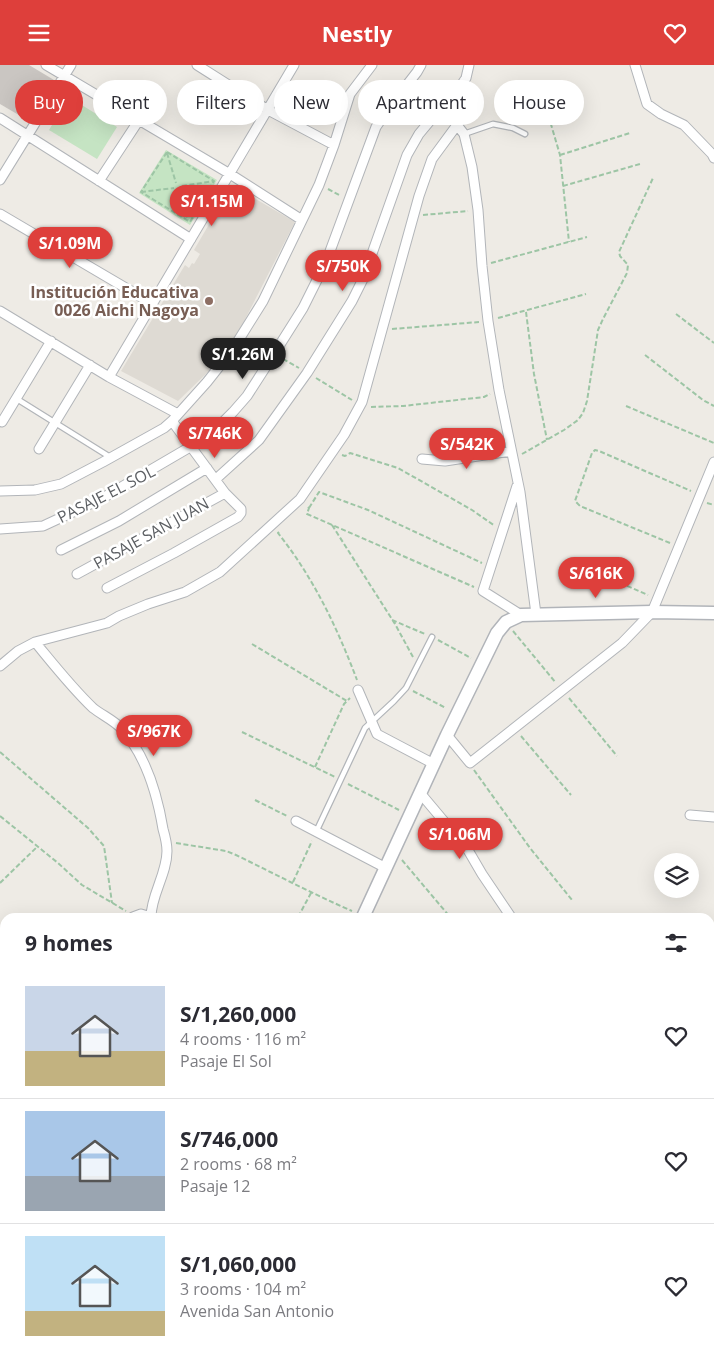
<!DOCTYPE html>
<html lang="en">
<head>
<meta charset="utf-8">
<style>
	body { margin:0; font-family:"Open Sans",sans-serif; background:#f2f2f3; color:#2b2b33; height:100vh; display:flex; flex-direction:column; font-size:19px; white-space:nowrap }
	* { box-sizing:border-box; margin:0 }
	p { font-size:16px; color:#7c7c81 }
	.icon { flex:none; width:28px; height:28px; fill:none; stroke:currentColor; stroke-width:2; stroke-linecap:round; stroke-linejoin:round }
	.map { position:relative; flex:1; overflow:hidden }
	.sheet { position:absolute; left:0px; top:848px; width:715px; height:446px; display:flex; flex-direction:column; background:#fff; border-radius:15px 15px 0 0; box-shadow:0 5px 20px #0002 }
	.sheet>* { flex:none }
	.top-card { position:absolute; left:15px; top:15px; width:685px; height:45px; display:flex; gap:10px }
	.controls { position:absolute; left:654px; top:788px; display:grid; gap:10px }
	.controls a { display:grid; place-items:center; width:45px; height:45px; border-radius:50%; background:#fff; box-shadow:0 5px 20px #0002; font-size:25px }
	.price { position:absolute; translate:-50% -42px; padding:0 11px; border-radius:18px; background:#de3f3b; color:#fff; font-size:16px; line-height:32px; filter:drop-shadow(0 1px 2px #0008) }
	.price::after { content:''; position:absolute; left:50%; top:30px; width:15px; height:11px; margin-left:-8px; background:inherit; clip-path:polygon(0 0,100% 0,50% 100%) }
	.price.selected { background:#222; color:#fff }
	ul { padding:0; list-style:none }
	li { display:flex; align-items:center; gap:15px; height:125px; padding:0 25px }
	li+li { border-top:1px solid #e1e1e2 }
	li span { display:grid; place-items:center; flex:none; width:140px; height:100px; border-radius:0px; color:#555 }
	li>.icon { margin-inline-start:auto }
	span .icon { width:60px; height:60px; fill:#fffc; stroke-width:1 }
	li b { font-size:21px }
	h2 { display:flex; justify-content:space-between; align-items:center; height:60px; padding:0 25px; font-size:21px }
	.tag { padding:0 18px; border-radius:22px; background:#fff; box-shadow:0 5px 20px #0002; font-size:18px; line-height:45px }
	.tag.selected { background:#de3f3b; color:#fff }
	header { display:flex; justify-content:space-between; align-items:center; height:65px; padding:0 25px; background:#de3f3b; color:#fff; font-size:22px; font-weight:700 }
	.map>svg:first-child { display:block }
	.education { fill:#dedad3 }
	.green { fill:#c5e4c3 }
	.building { fill:#cac6c2 }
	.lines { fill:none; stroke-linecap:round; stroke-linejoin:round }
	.lane-casing { stroke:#b2b5b9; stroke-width:7 }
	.street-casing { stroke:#b2b5b9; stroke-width:11 }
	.secondary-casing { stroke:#b1b4b9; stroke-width:15 }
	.path { stroke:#9dc5a5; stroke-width:2; stroke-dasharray:5 2.5; stroke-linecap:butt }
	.lane { stroke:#fff; stroke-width:4.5 }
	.street { stroke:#fff; stroke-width:9 }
	.secondary { stroke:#fff; stroke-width:12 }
	.education-dot { fill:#8d6e63; stroke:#fff; stroke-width:2 }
	.labels { text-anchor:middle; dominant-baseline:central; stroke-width:5; stroke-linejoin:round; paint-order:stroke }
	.education-label { font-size:16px; font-weight:bold; fill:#785e54; stroke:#fff; text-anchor:end }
	.street-label { font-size:16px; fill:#5d6064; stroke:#fff }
</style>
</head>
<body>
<header><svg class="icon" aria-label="menu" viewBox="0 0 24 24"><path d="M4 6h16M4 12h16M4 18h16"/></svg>Nestly<svg class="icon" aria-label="heart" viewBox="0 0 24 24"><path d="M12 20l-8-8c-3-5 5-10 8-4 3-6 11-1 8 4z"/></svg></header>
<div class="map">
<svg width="714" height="1293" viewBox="0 0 714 1293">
	<rect width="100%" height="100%" fill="#eeebe5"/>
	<path class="education" d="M232,120L295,157L238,268L211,304L178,336L121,306L185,200L189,203L192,198L194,199L200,189L194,185Z"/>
	<path class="green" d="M69,32L117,62L97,94L49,65Z
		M166,85L217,115L190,160L139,128Z"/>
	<path class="building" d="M0,0H29L54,15L29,56L0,39Z"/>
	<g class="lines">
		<defs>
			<path id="lane" d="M464,69L493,59L513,63L525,69
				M17,334L110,392
				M316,767L365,663L394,636L406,623L432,572
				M0,1042L5,1047"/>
			<path id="street" d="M46,0L230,109L302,155
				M197,0L268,45L334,80
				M635,0L647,39L661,49L684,60L712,89L714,93
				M449,33L457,60L464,69L472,102L478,145L482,201L488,256L499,325L520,427L536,549
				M0,53L191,174
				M0,115L71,0
				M99,116L139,55
				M0,149L153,239
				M0,246L109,312L178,349
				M109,312L294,0
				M2,357L51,276
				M39,384L90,300
				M422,394L445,396L511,386
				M216,414L259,375L307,308L352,236L363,214L407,90L419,69L449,33L458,25L466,13L469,0
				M517,421L483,526L521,550
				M0,426L35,425L61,419L103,397L164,363L172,356L207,317L233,284L263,236L319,120L334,80L350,29L372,0
				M0,464L43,461L101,434L190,382L220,360L233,347L247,331L274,289L303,243L326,197L376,62L389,43L417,7L421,0
				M61,485L119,456L207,403
				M77,509L225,428
				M107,523L174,488L238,452L241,448V444L225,428L172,356
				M35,577C54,600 72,623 93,643C102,650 113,655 121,663C146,690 157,728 163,764C165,771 167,779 167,786C167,809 151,830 151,852
				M0,601L18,586L35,577L107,558L119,551L148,539L185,527L220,507L300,434L344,370L362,337L419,131L432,94L457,60
				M358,625L377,669L434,699
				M447,670L470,698L622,578L652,547L714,397
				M421,729L468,785L482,809L511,852
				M690,750L714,752
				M296,756L386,803
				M133,852L141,849L151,852"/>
			<path id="secondary" d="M363,852L447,670L497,568L506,557L521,550L652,547L714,548
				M0,1163L5,1160"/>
		</defs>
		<use href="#lane" class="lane-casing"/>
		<use href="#street" class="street-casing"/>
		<use href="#secondary" class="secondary-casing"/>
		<path class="path" d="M540,22L560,90L569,177
			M167,87L214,116L190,157L141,127Z
			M167,88L176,118
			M560,90L630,68
			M182,121L214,116
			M563,121L640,99
			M328,124L341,131
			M179,126L188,155
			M141,127L174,123
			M423,150L468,146
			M491,198L587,172
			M526,247L534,309L547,375
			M676,249L714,278
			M498,253L586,229
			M392,264L479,257
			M251,275L266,284
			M645,290L703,335L714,341
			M283,294L299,303
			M316,313L352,335
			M626,341L714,378
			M371,342L403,341L484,332L490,329
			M522,389L564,365L578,355L583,348L587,336L598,265L603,254L627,208L628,200L620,191L619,187L653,113
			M342,390L345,391L350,388L398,403L472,445L495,461
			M707,438L714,440
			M308,442L309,443L307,449L474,522
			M309,443L319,427L368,445L482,498
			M332,460L395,559L413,592
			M279,467L278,468C313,512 337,562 357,615
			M670,478L580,441L575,436L592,388L595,385L599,386L691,426
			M572,497L648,530
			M392,555L425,569
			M513,566L556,618
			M438,575L471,593
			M252,579L347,636
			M413,626L446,643
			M569,633L617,691
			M242,667L335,712
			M521,671L571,730
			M0,687L88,763L104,781L112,838
			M315,702L344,639L350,633
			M474,705L530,783L572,835
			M348,719L399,745
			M255,735L287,751
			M0,751L58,798L82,820L126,846
			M176,778L226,786L236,790C275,809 313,829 352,846
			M402,795L450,852
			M293,817L312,776
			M0,818L38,781
			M298,852L311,828
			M0,953L5,959
			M0,1034L5,1031
			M0,1243L5,1240
			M128,1289H129"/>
		<use href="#lane" class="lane"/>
		<use href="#street" class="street"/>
		<use href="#secondary" class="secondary"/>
	</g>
	<circle class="education-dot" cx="209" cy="236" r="5"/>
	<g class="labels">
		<g class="education-label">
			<text x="199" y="227">Institución Educativa<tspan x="199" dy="18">0026 Aichi Nagoya</tspan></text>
		</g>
		<g class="street-label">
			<text transform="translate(106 429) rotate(-27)">PASAJE EL SOL</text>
			<text transform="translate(151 468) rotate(-29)">PASAJE SAN JUAN</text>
		</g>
	</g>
</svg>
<div class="controls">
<a><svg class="icon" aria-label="layers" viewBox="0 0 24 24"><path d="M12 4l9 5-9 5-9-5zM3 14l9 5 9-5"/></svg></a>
</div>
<b class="price" style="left:212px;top:162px">S/1.15M</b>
<b class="price" style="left:70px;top:204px">S/1.09M</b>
<b class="price" style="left:343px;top:227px">S/750K</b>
<b class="price selected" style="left:243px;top:315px">S/1.26M</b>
<b class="price" style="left:215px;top:394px">S/746K</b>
<b class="price" style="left:467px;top:405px">S/542K</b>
<b class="price" style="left:596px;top:534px">S/616K</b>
<b class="price" style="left:154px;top:692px">S/967K</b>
<b class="price" style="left:460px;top:795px">S/1.06M</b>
<div class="top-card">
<a class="tag selected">Buy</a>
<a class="tag">Rent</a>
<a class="tag">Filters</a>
<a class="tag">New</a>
<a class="tag">Apartment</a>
<a class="tag">House</a>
</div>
<section class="sheet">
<h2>9 homes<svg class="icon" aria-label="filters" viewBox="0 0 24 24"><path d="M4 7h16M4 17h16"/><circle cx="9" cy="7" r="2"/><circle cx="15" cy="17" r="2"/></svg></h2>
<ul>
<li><span style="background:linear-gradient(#c9d6e8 65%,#c2b280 0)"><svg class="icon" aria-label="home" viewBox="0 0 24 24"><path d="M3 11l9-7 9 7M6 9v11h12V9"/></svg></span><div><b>S/1,260,000</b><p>4 rooms · 116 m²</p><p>Pasaje El Sol</p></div><svg class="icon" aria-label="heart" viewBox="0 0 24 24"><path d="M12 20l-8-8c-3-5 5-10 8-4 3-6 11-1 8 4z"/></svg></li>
<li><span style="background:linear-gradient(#a9c7e8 65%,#9aa5b1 0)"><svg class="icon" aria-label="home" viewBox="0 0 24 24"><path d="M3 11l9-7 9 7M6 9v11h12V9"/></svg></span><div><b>S/746,000</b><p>2 rooms · 68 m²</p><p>Pasaje 12</p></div><svg class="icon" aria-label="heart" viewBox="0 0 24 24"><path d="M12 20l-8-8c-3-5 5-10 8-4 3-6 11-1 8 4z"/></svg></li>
<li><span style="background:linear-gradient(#bfe0f5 75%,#c2b280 0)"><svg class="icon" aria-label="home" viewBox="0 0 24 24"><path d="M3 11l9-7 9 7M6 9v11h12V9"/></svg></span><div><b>S/1,060,000</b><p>3 rooms · 104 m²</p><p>Avenida San Antonio</p></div><svg class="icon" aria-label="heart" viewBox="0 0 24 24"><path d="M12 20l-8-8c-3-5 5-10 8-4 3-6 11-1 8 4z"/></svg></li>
</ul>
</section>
</div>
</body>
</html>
